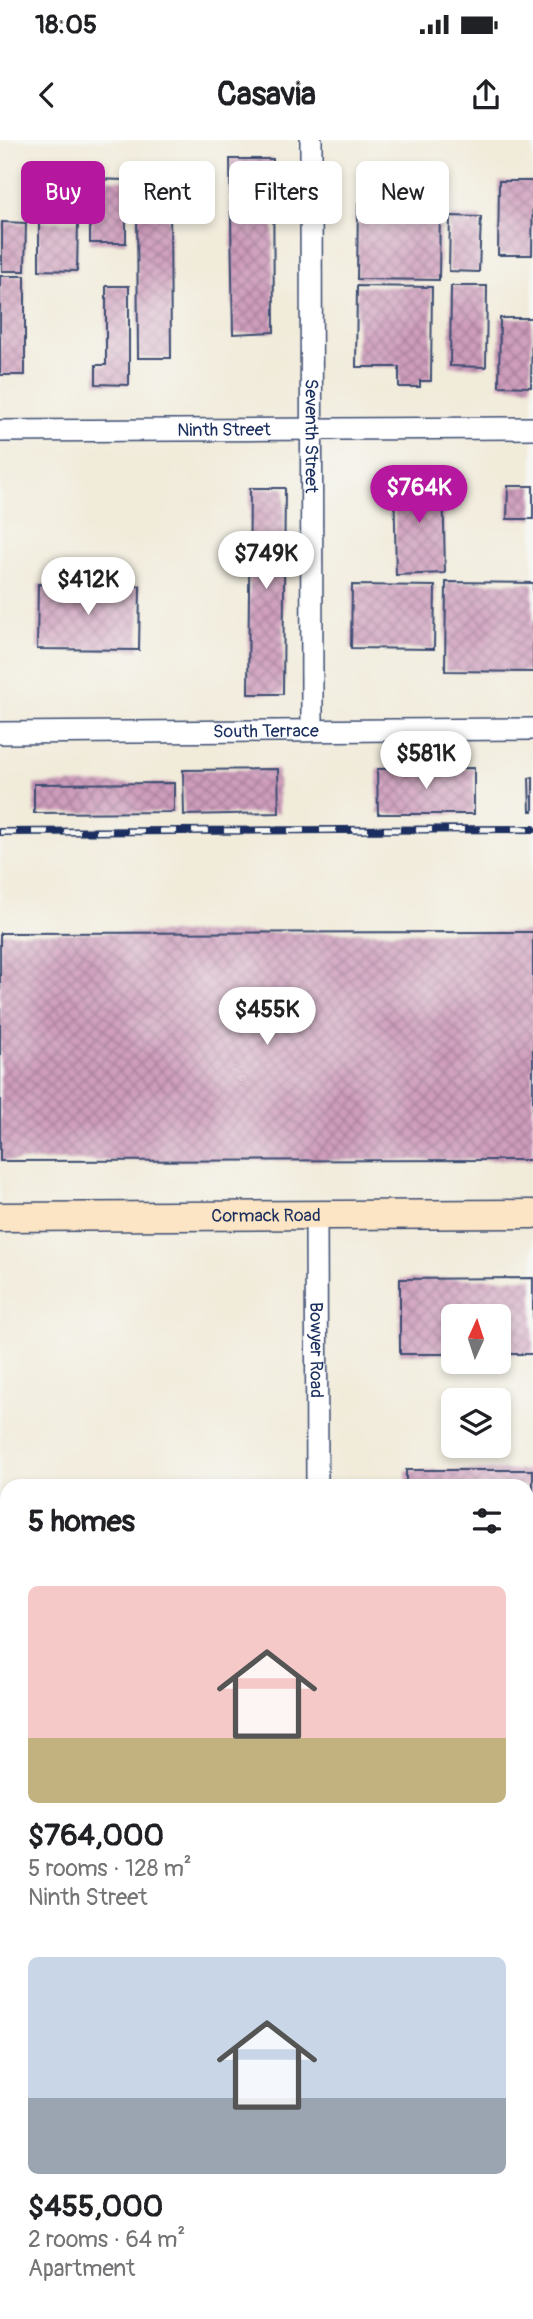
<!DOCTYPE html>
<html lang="en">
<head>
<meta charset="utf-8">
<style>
	body { margin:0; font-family:Pangolin,sans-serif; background:#f2f2f2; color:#202124; height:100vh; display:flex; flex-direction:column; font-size:26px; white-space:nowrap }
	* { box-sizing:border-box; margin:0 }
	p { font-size:23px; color:#757577 }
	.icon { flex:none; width:38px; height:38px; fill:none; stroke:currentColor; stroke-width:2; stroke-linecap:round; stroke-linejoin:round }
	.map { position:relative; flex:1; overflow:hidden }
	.sheet { position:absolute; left:0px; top:1339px; width:534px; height:842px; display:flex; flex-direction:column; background:#fff; border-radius:21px 21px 0 0; box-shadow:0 4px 10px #0003 }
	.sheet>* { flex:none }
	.hud { position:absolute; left:21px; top:21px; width:492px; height:63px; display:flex; gap:14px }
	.needle { width:46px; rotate:3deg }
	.buttons { position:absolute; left:441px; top:1164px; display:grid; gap:14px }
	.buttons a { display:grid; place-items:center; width:70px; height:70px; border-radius:10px; background:#fff; box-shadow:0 4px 10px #0003; font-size:35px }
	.price { position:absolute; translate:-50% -60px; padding:0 16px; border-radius:24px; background:#fff; color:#222; font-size:23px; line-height:46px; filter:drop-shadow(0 2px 4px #0008) }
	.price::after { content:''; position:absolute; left:50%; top:42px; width:21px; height:16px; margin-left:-10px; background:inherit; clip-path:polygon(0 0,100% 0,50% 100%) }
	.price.on { background:#b5179e; color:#fff }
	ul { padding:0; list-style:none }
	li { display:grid; align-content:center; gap:14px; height:371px; padding:0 28px }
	li span { display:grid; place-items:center; height:217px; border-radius:10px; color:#555 }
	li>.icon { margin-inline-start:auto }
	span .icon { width:126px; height:126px; fill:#fffc; stroke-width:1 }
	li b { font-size:30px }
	h2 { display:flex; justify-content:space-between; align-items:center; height:84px; padding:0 28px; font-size:30px }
	.pill { padding:0 24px; border-radius:10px; background:#fff; box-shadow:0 4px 10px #0003; font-size:24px; line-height:63px }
	.pill.on { background:#b5179e; color:#fff }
	.status { display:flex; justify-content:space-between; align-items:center; height:49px; padding:0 35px; background:#fff; direction:ltr }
	.status svg { height:19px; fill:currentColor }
	header { display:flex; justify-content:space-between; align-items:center; height:91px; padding:0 28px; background:#fff; font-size:32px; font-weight:800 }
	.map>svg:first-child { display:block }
	.building { fill:url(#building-cross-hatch) }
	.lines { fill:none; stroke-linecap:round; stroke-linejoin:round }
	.street-casing { stroke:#3b4b71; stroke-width:24 }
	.secondary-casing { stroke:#3b4b71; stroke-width:31 }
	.street { stroke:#fff; stroke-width:21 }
	.secondary { stroke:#fce5c4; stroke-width:28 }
	.rail-casing { stroke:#1b2f5e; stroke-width:8 }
	.rail { stroke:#f6f6f2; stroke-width:5; stroke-dasharray:16; stroke-linecap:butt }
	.labels { text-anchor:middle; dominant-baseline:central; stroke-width:5; stroke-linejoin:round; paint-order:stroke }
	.street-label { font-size:18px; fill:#1b2f5e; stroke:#f6f6f2 }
</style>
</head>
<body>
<div class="status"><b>18:05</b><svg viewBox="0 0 49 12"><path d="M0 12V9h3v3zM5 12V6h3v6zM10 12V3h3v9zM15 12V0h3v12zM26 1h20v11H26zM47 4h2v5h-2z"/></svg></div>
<header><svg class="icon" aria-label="back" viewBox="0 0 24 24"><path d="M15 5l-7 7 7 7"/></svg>Casavia<svg class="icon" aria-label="share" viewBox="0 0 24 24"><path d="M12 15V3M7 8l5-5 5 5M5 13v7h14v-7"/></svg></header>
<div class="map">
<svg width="533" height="2179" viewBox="0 0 533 2179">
	<defs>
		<pattern id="building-cross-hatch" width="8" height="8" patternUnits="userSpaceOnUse" patternTransform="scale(1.75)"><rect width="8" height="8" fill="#cf9dbc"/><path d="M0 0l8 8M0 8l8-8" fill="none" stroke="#a7809c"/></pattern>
	</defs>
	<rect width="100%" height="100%" fill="#f6f6f2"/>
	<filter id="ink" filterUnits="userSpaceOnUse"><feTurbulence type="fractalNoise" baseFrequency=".0143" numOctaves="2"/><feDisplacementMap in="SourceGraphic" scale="14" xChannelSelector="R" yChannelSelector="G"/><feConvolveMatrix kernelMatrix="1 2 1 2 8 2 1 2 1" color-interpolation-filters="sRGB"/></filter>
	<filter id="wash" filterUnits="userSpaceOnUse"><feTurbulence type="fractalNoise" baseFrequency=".00686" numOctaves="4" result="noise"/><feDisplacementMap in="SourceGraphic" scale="28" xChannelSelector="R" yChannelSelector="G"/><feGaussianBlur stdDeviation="1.57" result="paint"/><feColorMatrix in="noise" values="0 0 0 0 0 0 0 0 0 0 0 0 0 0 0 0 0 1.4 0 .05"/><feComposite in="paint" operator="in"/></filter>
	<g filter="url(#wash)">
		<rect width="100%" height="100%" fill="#f1ebda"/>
		<g id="blocks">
			<path class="building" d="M230,19H273L274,192L233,194Z
				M90,39L126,40V103H90Z
				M499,41H533L532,115H498Z
				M137,63H170L171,218H138Z
				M358,63L440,64L439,140L357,139Z
				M450,76L481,77L479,132L449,131Z
				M2,82L26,83L25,131H2Z
				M39,82H78L77,131L39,130Z
				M0,136H25V235H0Z
				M106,146H129V245L96,244V225H106Z
				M357,146L432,147L431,241H420V247H399V227H356Z
				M451,146H487L486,227L450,226Z
				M500,178H532L531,247L499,246Z
				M443,335L445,433L396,435L394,336Z
				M508,346H533V379H507Z
				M250,348H285L283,554H248Z
				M446,442L533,443V532L445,531Z
				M38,444L140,446L139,510L37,509Z
				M352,445L435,446L434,509L351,508Z
				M474,628V674H378L377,629Z
				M278,629L279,673L184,675L183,630Z
				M533,637V671H530L529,638Z
				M174,643V672L34,673V644Z
				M533,792V1020L0,1021V793Z
				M533,1138V1214H499V1176H453V1214H400V1139Z
				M406,1330H533V1408H527V1346H406Z
				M0,1371H7V1450H0Z
				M527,1519L533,1520V1640H527Z
				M0,1739H7V1784L0,1783Z
				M7,1822V1865L0,1867V1825Z
				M0,1908L7,1926V1955L0,1958Z
				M45,2174H95V2179H46Z
				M389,2174H429V2179H389Z
				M446,2174H515V2179H446Z"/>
		</g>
	</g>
	<g filter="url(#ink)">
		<use href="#blocks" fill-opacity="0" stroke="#3b4b71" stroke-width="2"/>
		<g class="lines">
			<defs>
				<g id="street">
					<path id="s1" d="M311,0L312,590"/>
					<path id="s2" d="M0,291L533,288"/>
					<path id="s3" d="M0,593L533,589"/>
					<path id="s4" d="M316,1075L317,1346"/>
					<path d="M527,1732H533"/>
					<path d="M318,2174V2179"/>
				</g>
				<g id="secondary">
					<path id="s5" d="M0,1077L533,1074"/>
				</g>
			</defs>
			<use href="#street" class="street-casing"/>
			<use href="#secondary" class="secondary-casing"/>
			<use href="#street" class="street"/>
			<use href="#secondary" class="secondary"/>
			<defs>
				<path id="rail" d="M0,692L533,689"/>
			</defs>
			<use href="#rail" class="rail-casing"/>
			<use href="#rail" class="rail"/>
		</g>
	</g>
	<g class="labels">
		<g class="street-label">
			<text stroke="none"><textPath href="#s2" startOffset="224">Ninth Street</textPath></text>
			<text stroke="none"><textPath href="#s1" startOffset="296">Seventh Street</textPath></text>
			<text stroke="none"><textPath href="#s3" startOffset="266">South Terrace</textPath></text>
			<text stroke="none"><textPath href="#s5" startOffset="266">Cormack Road</textPath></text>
			<text stroke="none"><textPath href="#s4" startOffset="135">Bowyer Road</textPath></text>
		</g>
	</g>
</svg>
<div class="buttons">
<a><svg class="needle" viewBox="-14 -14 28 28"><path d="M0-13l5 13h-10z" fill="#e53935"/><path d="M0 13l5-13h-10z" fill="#757577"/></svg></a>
<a><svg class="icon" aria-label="layers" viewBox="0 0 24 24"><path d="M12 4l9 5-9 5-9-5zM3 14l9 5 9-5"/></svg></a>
</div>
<b class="price on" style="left:419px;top:385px">$764K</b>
<b class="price" style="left:266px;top:451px">$749K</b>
<b class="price" style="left:88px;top:477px">$412K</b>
<b class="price" style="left:426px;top:651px">$581K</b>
<b class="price" style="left:267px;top:907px">$455K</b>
<div class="hud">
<a class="pill on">Buy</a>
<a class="pill">Rent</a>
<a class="pill">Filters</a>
<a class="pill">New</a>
</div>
<section class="sheet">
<h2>5 homes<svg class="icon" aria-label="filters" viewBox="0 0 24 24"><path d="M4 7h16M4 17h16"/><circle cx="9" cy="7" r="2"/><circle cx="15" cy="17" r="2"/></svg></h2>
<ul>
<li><span style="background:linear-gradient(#f6c9c9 70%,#c2b280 0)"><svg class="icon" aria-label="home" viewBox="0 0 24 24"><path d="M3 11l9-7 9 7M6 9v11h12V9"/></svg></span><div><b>$764,000</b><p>5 rooms · 128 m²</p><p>Ninth Street</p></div></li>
<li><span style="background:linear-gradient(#c9d6e8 65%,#9aa5b1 0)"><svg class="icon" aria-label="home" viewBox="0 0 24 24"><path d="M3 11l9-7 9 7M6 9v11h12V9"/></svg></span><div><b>$455,000</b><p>2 rooms · 64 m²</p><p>Apartment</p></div></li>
</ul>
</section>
</div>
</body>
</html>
